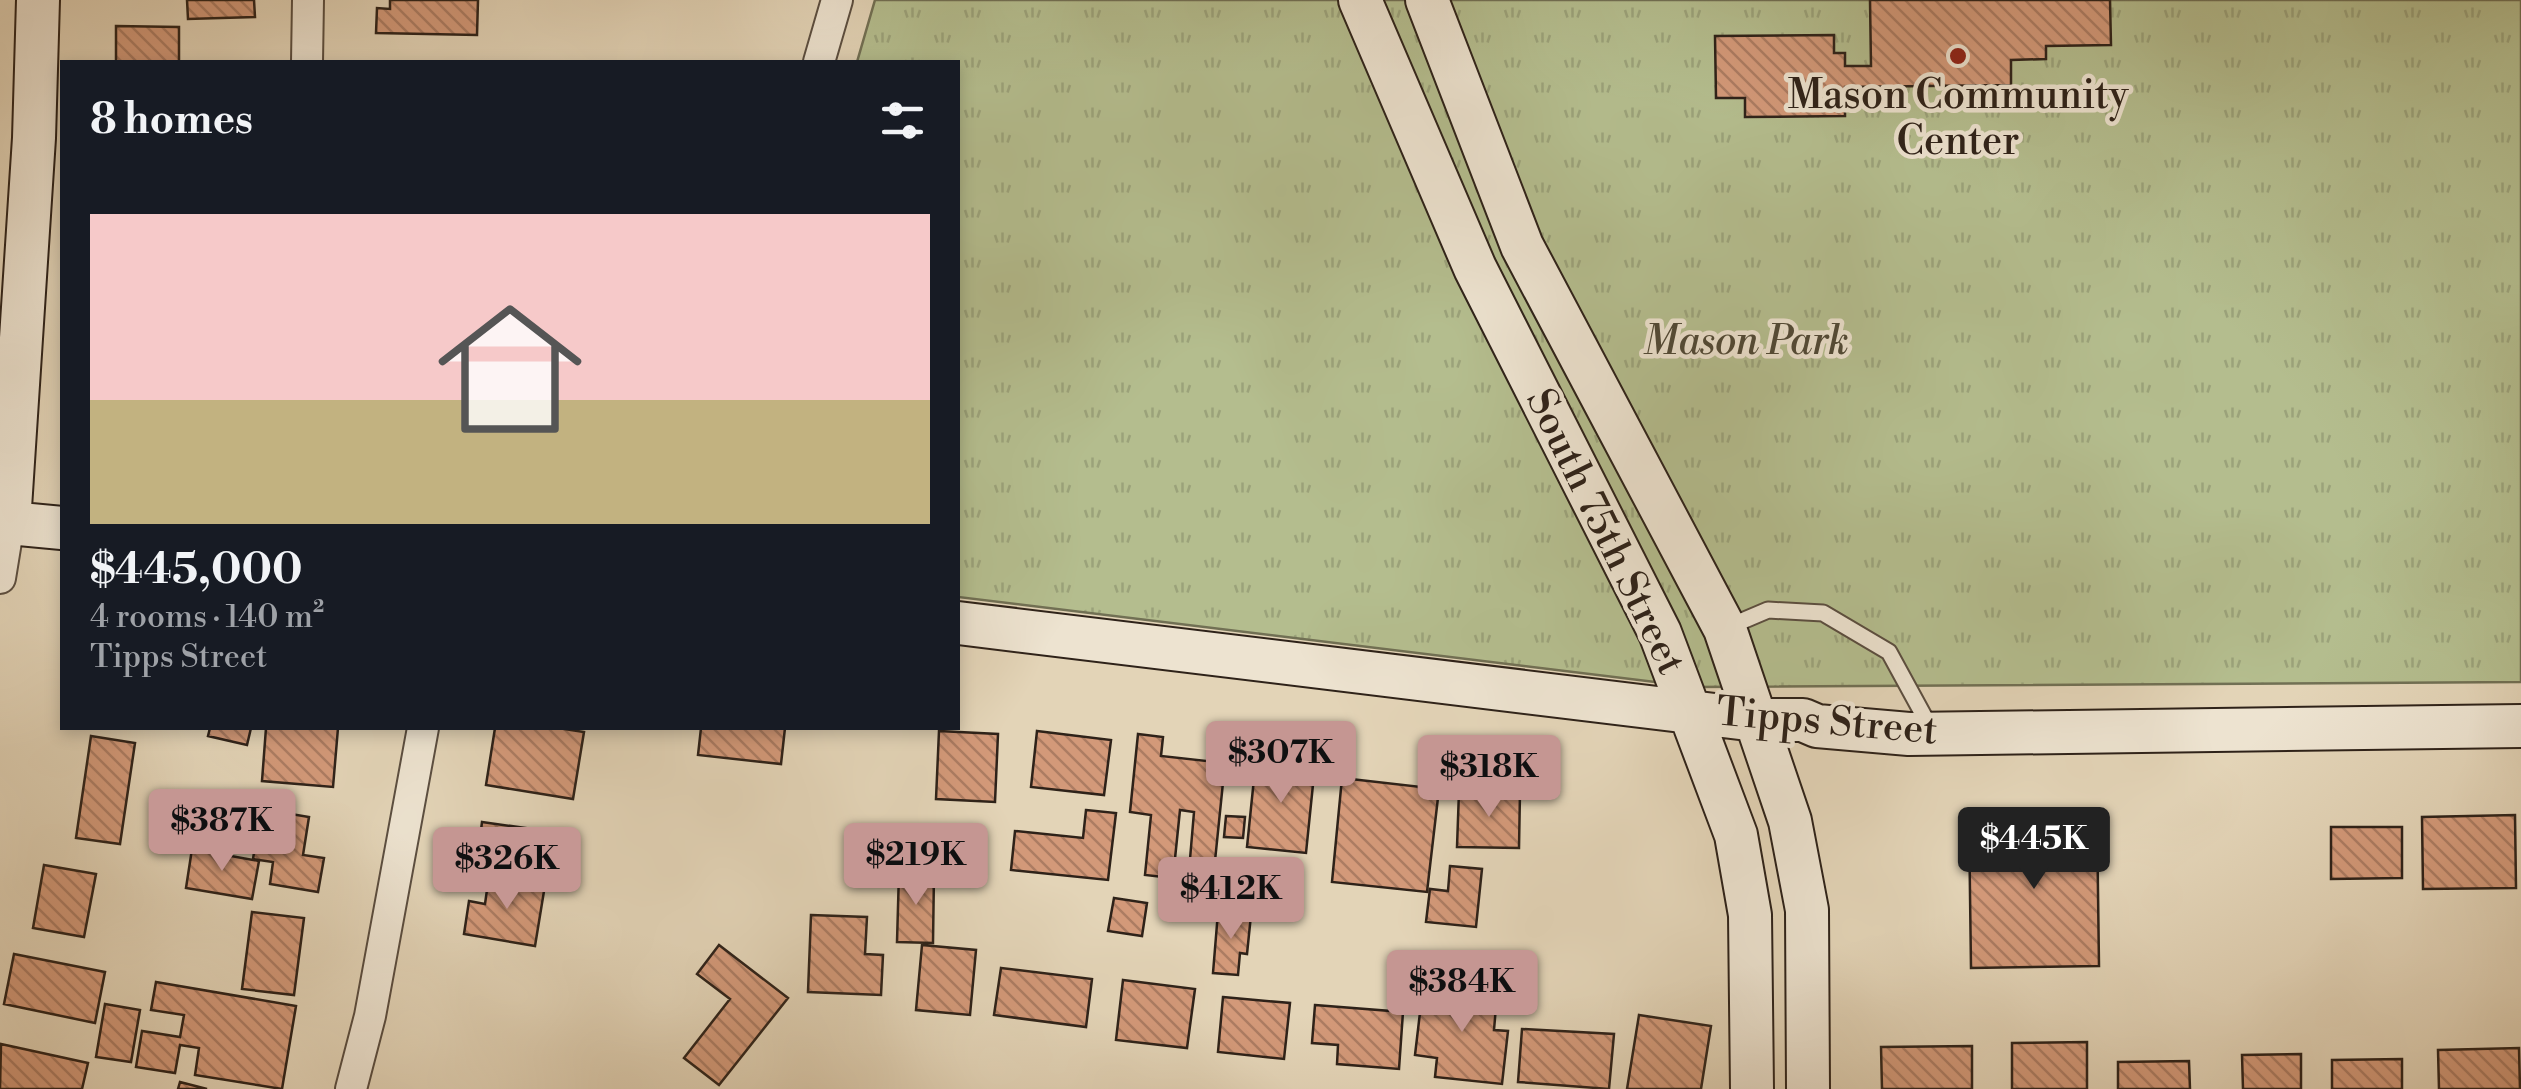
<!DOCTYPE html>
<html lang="en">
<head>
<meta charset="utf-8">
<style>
	body { margin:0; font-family:"Libre Bodoni",serif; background:#242831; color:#f1f3f6; height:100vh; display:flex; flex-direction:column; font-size:38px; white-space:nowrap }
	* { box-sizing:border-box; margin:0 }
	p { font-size:32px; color:#9ea1a6 }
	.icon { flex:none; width:55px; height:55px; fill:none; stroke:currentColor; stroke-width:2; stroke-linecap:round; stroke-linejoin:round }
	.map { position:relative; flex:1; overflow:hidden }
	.panel { position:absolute; left:60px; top:60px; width:900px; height:670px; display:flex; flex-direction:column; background:#171b24; border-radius:0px; box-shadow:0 5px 15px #0003 }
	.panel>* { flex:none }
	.price { position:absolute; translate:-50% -85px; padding:0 22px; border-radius:10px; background:#c59692; color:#111; font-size:32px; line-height:65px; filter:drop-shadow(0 2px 5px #0008) }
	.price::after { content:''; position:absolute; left:50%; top:60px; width:30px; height:22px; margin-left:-15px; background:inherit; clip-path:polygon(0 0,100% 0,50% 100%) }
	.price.current { background:#222; color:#fff }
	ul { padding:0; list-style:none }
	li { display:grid; align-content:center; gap:20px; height:530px; padding:0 30px }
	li+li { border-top:2px solid #363941 }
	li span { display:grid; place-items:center; height:310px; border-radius:0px; color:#555 }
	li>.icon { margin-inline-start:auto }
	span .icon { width:180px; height:180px; fill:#fffc; stroke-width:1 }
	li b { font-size:42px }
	h2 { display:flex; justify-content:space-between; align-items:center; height:120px; padding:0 30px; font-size:42px }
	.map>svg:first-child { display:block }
	.grass { fill:url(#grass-tufts); stroke:#717054; stroke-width:2.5 }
	.building { fill:url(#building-back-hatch); stroke:#2e2219; stroke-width:2.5 }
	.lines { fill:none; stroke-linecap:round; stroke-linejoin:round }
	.lane-casing { stroke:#5b4e40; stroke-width:19 }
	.street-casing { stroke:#5b4e40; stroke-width:34 }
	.secondary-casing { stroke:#2e2219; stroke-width:46 }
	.lane { stroke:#ede3d0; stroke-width:15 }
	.street { stroke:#ede3d0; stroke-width:30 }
	.secondary { stroke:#ede3d0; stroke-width:42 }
	.poi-dot { fill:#8f2418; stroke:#ede3d0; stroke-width:4 }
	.labels { text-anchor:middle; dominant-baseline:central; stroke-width:9; stroke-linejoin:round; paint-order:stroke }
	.poi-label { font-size:40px; fill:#2e2219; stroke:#ede3d0 }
	.park-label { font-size:40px; font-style:italic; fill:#504936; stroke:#ede3d0 }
	.street-label { font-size:40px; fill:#2e2219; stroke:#ede3d0 }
</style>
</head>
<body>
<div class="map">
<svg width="2521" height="1089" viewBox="0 0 2521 1089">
	<defs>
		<pattern id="grass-tufts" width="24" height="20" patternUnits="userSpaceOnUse" patternTransform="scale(2.5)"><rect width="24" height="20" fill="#b4bd8e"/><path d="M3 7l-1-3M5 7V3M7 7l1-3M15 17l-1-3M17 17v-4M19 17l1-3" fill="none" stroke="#9ba27a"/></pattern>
		<pattern id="building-back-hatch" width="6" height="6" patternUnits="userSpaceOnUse" patternTransform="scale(2.5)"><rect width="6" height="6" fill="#d39979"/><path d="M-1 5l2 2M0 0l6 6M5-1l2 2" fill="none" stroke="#ac7c62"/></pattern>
	</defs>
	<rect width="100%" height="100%" fill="#e3d4b7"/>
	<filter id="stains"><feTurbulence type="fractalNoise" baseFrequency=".002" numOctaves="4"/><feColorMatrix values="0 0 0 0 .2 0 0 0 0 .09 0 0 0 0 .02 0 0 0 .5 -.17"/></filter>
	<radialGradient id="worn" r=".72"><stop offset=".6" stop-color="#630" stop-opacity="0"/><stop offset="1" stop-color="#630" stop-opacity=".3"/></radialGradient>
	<path class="grass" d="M875,0H2521V682L1696,687L958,597V62H857Z"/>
	<path class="building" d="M187,0H254L255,17L188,19Z
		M390,0H478L477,35L376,33L377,8L390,9Z
		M1870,0H2110L2111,45L2046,46V59L2011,60V85L1845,87V116L1745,117V98H1716L1715,36L1834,35V53H1845V66H1871Z
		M116,26L179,27V62H116Z
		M210,728H251L247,745L208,736Z
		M266,728H338L333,787L262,781Z
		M495,728H558L584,732L573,799L486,785Z
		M701,728H785L781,764L698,755Z
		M939,731L998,734L995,802L936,799Z
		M1037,731L1111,740L1104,795L1031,787Z
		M1138,734L1163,737L1161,756L1225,763L1215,861L1190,859L1194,812L1180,810L1173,878L1145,875L1151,815L1130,812Z
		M91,736L135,743L120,844L76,838Z
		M1256,759L1315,765L1306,853L1247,847Z
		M1342,778L1439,789L1427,892L1332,882Z
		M1459,791L1520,792L1519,848L1457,847Z
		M261,809L309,817L303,855L324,858L318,892L270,884L273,862L253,859Z
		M1086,810L1116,813L1108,880L1011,870L1015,831L1083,838Z
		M2515,815L2516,888L2423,889L2422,817Z
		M1226,816L1245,817L1243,838L1224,837Z
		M2097,817L2099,966L1971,968L1969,819Z
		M482,822L561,833L556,866L478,854Z
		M916,825L942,826L941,855L914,854Z
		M2331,827H2402V878L2331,879Z
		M192,849L259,861L252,899L186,888Z
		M44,865L96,874L84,937L33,928Z
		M1450,866L1482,869L1476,927L1426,922L1430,889L1448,891Z
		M899,872L934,873L933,943L897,942Z
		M489,876L545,885L535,946L464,934L469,901L485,904Z
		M1114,898L1147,903L1142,936L1108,931Z
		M252,912L304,918L294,995L242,989Z
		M1218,912L1251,915L1247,954L1240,953L1238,975L1213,973Z
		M811,915L867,917L865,954L883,955L881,995L808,992Z
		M719,945L788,998L719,1085L684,1058L730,999L697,974Z
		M922,945L976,950L970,1015L916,1010Z
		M14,954L105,972L95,1023L4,1004Z
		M1001,968L1092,979L1086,1027L994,1015Z
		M1123,980L1195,989L1187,1048L1116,1040Z
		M156,982L296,1006L282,1089L195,1075L199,1048L180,1045L175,1073L136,1067L142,1031L180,1037L184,1015L151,1010Z
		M1423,987L1497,995L1494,1030L1508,1031L1502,1084L1435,1077L1437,1058L1415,1055Z
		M1223,997L1290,1003L1284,1059L1218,1052Z
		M105,1004L140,1010L131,1062L96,1057Z
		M1315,1005L1403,1012L1399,1069L1337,1064L1338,1045L1312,1043Z
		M1639,1015L1711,1026L1701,1089H1627Z
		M1522,1029L1614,1034L1609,1089L1518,1082Z
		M2087,1042V1089H2012V1043Z
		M1,1044L88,1063L82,1089H0Z
		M1972,1046V1089H1882L1881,1047Z
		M2519,1048L2520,1089H2439L2438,1050Z
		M2301,1054V1089H2243L2242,1055Z
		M2402,1059V1089H2332V1060Z
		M2189,1061L2190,1089H2118V1062Z
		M180,1082L207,1089H178Z"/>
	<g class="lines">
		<defs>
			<path id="lane" d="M1728,627L1768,610L1823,613L1889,652L1931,729"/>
			<path id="street" d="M307,62L308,0
				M819,62L837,0
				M0,578L9,523
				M351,1089L370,1016L423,728"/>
			<path id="secondary" d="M38,0L34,138L9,523L62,528
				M1360,0L1475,268L1660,633L1736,835L1750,915L1752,1089
				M1427,0L1522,246L1725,629L1790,821L1807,910L1808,1089
				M958,623L1756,720H1803L1817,726L1909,734L2521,726"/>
		</defs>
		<use href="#lane" class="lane-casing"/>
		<use href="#street" class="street-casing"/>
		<use href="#secondary" class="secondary-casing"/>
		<use href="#lane" class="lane"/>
		<use href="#street" class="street"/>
		<use href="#secondary" class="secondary"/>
	</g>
	<circle class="poi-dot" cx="1958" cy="56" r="10"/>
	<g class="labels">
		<g class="poi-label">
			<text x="1958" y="96">Mason Community<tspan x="1958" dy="46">Center</tspan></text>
		</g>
		<g class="park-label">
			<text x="1746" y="342">Mason Park</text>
		</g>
		<g class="street-label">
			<text transform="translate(1605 532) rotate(64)">South 75th Street</text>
			<text transform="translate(1827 722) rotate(5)">Tipps Street</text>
		</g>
	</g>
	<rect width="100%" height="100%" filter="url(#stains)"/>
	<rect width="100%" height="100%" fill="url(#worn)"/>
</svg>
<b class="price" style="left:1281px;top:806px">$307K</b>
<b class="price" style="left:1489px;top:820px">$318K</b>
<b class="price" style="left:222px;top:874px">$387K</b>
<b class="price current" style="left:2034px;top:892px">$445K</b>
<b class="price" style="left:916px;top:908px">$219K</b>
<b class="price" style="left:507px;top:912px">$326K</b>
<b class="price" style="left:1231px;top:942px">$412K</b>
<b class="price" style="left:1462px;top:1035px">$384K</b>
<section class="panel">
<h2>8 homes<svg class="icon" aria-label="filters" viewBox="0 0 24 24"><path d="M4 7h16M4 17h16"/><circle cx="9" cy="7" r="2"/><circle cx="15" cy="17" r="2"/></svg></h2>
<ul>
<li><span style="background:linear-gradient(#f6c9c9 60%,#c2b280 0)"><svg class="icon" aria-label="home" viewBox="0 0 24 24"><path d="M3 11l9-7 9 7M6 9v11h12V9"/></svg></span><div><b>$445,000</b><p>4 rooms · 140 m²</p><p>Tipps Street</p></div></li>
</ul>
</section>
</div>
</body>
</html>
